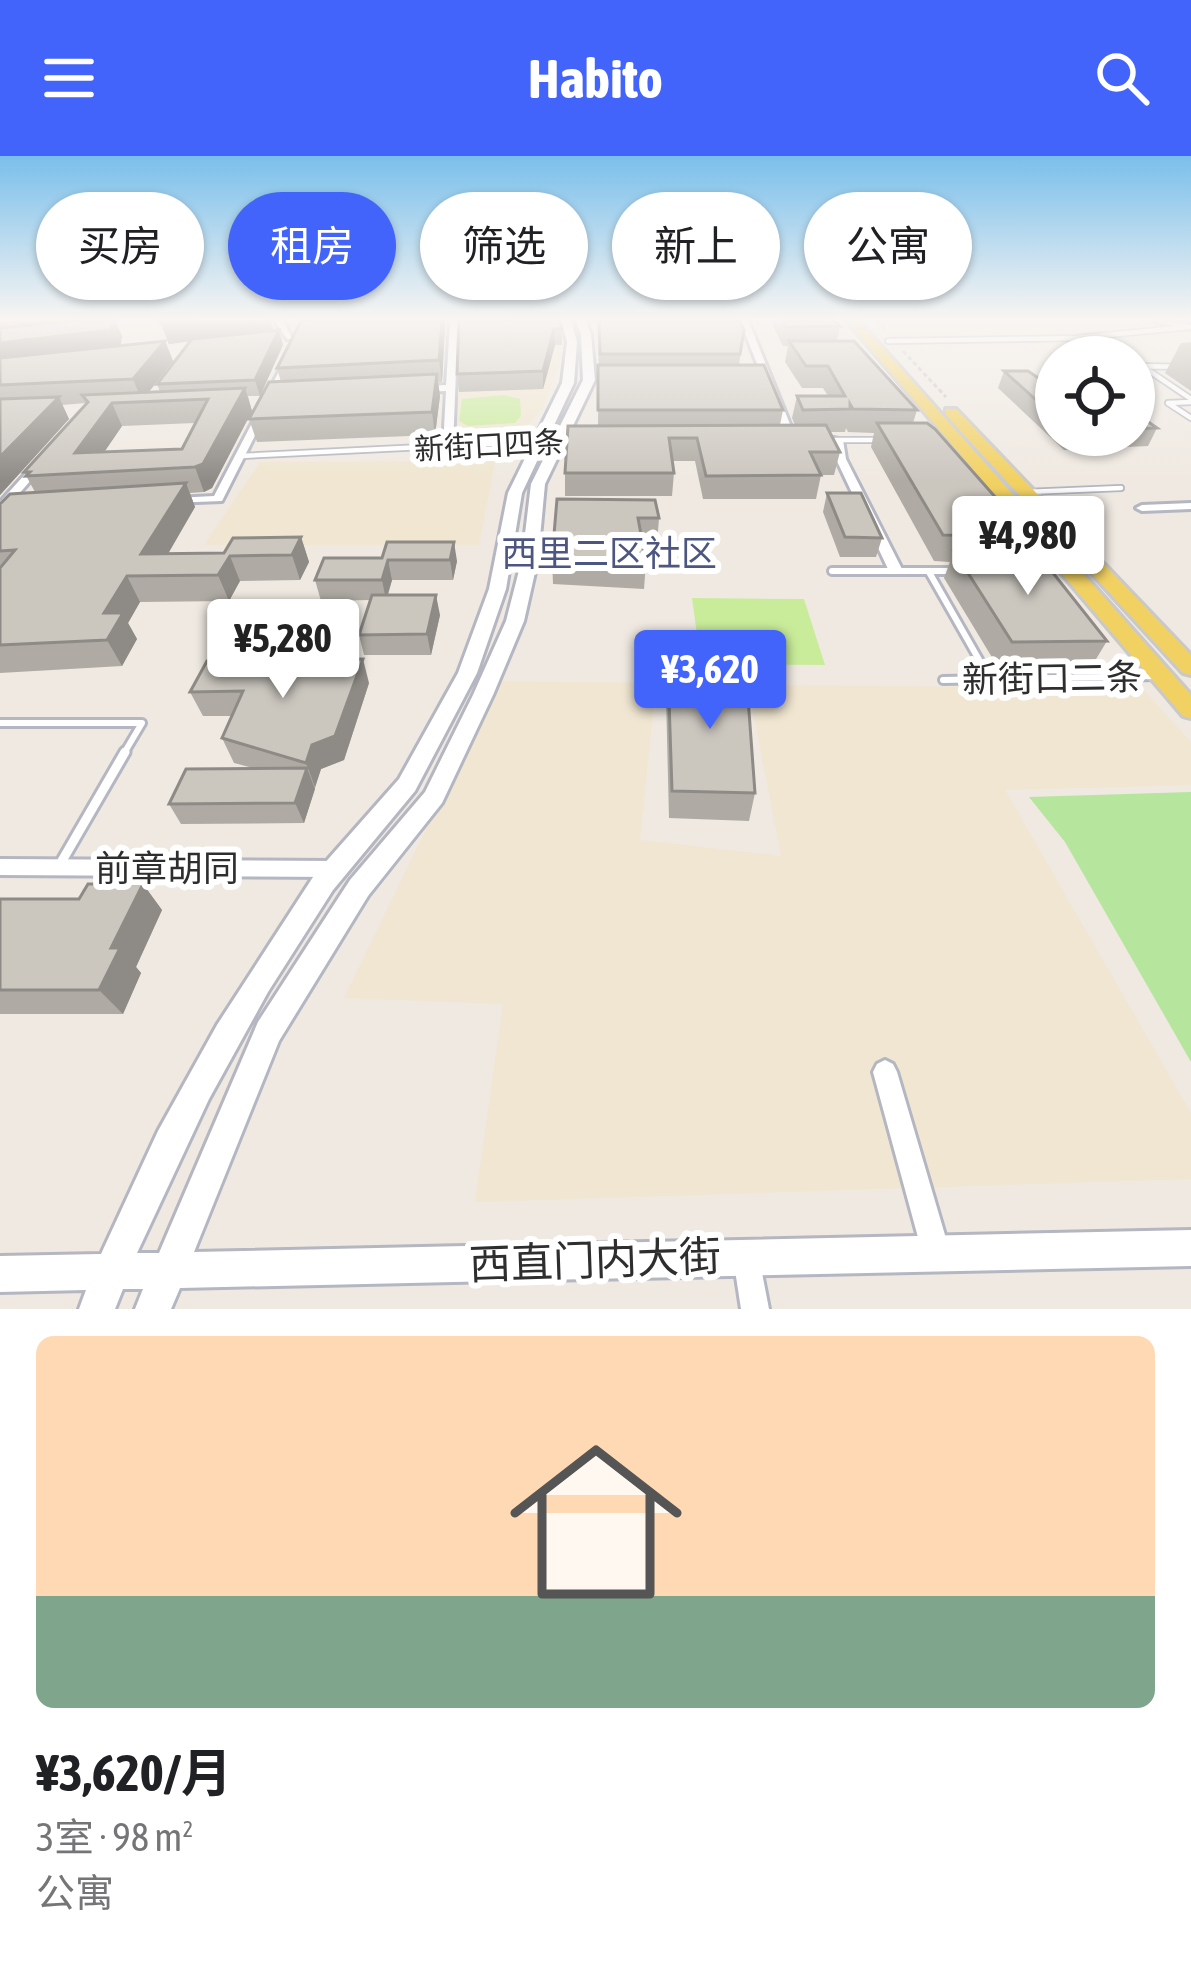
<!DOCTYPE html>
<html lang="zh">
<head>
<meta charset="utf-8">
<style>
	body { margin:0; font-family:"Asap Condensed","Noto Sans SC",sans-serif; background:#f2f2f2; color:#202124; height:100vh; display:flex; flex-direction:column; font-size:45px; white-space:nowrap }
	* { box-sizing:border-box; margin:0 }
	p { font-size:39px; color:#757577 }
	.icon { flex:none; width:66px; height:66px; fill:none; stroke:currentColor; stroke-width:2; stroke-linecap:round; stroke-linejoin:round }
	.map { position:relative; height:1153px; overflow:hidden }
	.sheet { display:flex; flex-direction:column; background:#fff; flex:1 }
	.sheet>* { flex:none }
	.guide { position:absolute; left:36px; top:36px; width:1119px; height:108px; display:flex; gap:24px }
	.controls { position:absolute; left:1035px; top:180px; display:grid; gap:24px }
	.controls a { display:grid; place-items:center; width:120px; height:120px; border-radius:50%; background:#fff; box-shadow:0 3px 9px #0004; font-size:60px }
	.price { position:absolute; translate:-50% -102px; padding:0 27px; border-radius:12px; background:#fff; color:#222; font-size:39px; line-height:78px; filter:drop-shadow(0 3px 6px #0008) }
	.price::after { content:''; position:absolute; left:50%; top:72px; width:36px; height:27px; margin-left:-18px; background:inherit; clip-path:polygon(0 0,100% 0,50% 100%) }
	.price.current { background:#4264fb; color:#fff }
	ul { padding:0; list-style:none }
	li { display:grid; align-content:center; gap:24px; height:636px; padding:0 36px }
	li span { display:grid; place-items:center; height:372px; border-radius:18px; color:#555 }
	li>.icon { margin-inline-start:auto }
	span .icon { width:216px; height:216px; fill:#fffc; stroke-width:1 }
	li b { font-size:51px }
	.pill { padding:0 42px; border-radius:54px; background:#fff; box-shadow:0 3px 9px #0004; font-size:42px; line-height:108px }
	.pill.current { background:#4264fb; color:#fff }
	header { display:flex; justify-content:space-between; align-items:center; height:156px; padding:0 36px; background:#4264fb; color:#fff; font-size:54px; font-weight:700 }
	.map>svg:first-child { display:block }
	.education { fill:#f0e6d1 }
	.green { fill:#b6e59e }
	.pitch { fill:#c9ec9a }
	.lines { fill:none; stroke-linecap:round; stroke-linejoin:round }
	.lane-far2-casing { stroke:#b4b7c1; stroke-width:8 }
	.lane-far1-casing { stroke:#b4b7c1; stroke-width:12 }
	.lane-casing { stroke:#b4b7c1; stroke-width:15 }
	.street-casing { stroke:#b4b7c1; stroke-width:6 }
	.secondary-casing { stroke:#b4b7c1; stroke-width:6 }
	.primary-casing { stroke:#c9c9c9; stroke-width:6 }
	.highway-casing { stroke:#c9c9c9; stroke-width:6 }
	.path { stroke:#c9c9c9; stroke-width:3; stroke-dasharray:4.5 3; stroke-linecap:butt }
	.lane-far2 { stroke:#fff; stroke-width:4.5 }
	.lane-far1 { stroke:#fff; stroke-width:6 }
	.lane { stroke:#fff; stroke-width:9 }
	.street { fill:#fff; fill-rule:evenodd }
	.secondary { fill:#fff; fill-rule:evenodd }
	.primary { fill:#f2d163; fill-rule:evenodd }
	.highway { fill:#ffa35c; fill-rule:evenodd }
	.wall { fill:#afaba4; fill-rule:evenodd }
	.shaded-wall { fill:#8e8b86 }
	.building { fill:#cbc7bf; stroke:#8e8b86; stroke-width:3; fill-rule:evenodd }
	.labels { text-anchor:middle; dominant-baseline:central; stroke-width:12; stroke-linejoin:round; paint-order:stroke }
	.far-street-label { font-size:30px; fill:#2e2e2e; stroke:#fff }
	.far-quarter-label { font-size:36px; fill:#4d5680; stroke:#fff }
	.street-label { font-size:36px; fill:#2e2e2e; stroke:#fff }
	.near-street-label { font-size:42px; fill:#2e2e2e; stroke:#fff }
</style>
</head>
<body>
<header><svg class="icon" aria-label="menu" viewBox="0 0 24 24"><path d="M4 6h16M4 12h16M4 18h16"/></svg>Habito<svg class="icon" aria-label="search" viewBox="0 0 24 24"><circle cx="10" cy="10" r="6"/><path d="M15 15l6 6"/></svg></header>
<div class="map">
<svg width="1191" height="1153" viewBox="0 0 1191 1153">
	<rect width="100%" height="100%" fill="#efe9e1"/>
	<path class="education" d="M563,196L543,252L523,275L453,279L457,199Z
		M495,305L479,389H204L260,306Z
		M498,525L656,527L640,684L781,700L748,529L1142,532L1191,586V629L1005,634L1191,957V1023L475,1046L503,848L344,842Z"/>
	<path class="green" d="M1191,636V906L1065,686L1029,641Z"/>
	<path class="pitch" d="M504,239L520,243L521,260L515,267L468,270L459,265L462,243Z
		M692,442L804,443L825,509L701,508Z"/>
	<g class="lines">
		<defs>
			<path id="lane-far2" d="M1077,183L1103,201
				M888,185L1076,182L1189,171
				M1134,210L1191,211
				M1145,212L1191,243
				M1191,246L1168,247L1191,262
				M836,284H881
				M241,300L563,284
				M1026,336L1121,332"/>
			<path id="lane-far1" d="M832,415H957
				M929,416L990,523
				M943,524L1157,520
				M0,567H142L123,599"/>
			<path id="lane" d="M59,710L125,596"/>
			<path id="street" d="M274,164H282L293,183H287Z
				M445,164L458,165L453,291L448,294L443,291L446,235L421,236L416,233L421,230L446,229L450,167Z
				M740,164H748L796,283L795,285L786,283Z
				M1155,164L1191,169V173L1156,166Z
				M287,200L294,202L222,345L171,347L169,345L175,342L214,340Z
				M834,282L843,284L846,303L903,415L901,418H891L889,415L836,303Z
				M36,306L45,308L4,355L0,357V346Z
				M1191,347V353L1142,355L1136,352L1142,349Z
				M0,703L334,705L341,707L344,713L341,719L334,721L0,719Z
				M885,904L893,908L897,916L950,1096L946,1106L936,1110L926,1106L922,1096L873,916L877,908Z
				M747,1087L757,1091L769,1153H741L733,1101L737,1091Z"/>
			<path id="secondary" d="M561,164H571L577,186L574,227L522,337L506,433L477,517L415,635L333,734L268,836L209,943L137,1097H159L258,866L350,724L425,636L473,539L506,465L522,403L531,328L583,224L581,178L575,164H585L591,178L595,224L545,328L538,403L524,465L493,539L442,647L368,740L279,885L194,1096L1191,1074V1110L180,1132L171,1153H135L143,1133H123L115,1153H79L86,1134L0,1136V1100L101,1098L158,975L217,869L315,718L399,623L458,517L489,433L508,337L562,227L567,186Z"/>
			<path id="primary" d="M846,164H858L1191,539V562L1183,560Z
				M946,253H956L1191,499V519L1183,517L946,259Z"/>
			<path id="highway" d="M66,164L59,168L0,174V166Z"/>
		</defs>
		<use href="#lane-far2" class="lane-far2-casing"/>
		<use href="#lane-far1" class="lane-far1-casing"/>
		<use href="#lane" class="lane-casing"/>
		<use href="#street" class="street-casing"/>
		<use href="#secondary" class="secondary-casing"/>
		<use href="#primary" class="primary-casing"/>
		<use href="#highway" class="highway-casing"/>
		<path class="path" d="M877,164L886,174
			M115,165L127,164
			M903,195L946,241"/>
		<use href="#lane-far2" class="lane-far2"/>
		<use href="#lane-far1" class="lane-far1"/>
		<use href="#lane" class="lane"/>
		<use href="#street" class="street"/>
		<use href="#secondary" class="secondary"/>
		<use href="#primary" class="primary"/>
		<use href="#highway" class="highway"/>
	</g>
	<path class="wall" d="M160,164H270L274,175L279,174L283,189L260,240H248L252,255L212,332L204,336L190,337L195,351L168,398L224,397L301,381L309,406L300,424L240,425L229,445L140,446L128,467L137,483L122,510L0,517V348L35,336L24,316L86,247L62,249L69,263L0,339V172L122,180L120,189L165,185L173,205L148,236H160L157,228L191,185L169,188ZM195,267L182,293L104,296L122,270Z
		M459,164L562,173V189H555L543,233L459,236L457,218Z
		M592,164H739L744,174L739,209L783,254L780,269H795L792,262L797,240H828L823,232H802L785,206L788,190H783L770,164H834L840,170L837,185L917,254L913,267L1020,369L1008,395L1023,403L1107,485L1090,513H999L944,422L950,406L934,405L871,291L874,277L848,276L846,272L845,276H830L840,296L834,319H821L816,343H703L695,305H672L674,317L672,340H565V317L598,270L599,168Z
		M445,169L442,226H438L440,240L435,279L257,286L249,263L281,226L277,212Z
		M1191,186V235L1165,217L1181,187Z
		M1004,215L1056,234V279H1134V256L1157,272L1148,290L1064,294L998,232Z
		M827,337L882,382L876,401H840L823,356Z
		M557,343L659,362L657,388H643L646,406L644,433L553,428L552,402Z
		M387,386L457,405L453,424H392L388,439L440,459L431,499H364L359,479L370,444L321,445L315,424L382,402Z
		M668,513L755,637L749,665L669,662L666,541Z
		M369,527L344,604L321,613L304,667L181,668L169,648L253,612L234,607L222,582L232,560H203L190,536Z
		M143,728L162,754L136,811L141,817L123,858H0V743H79Z"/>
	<path class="shaded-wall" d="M113,164H115L122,180L120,194L0,208V187Z
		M195,164H270L274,175L169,188L161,168Z
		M442,164H445V169L442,226L439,204Z
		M554,173L555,189L543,233V215Z
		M279,174L283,189L260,240L255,224Z
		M165,185L173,205L142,245L133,223Z
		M437,218L440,240L435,279L432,256Z
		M245,232L252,255L212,332L204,336L195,311Z
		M59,241L69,263L0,339V301Z
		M112,247L122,270L90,317L75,297Z
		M186,327L195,351L155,420L141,398Z
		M301,381L309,406L300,424L292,399Z
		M454,386L457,405L453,424L450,404Z
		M230,400L240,425L229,445L218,419Z
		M388,404L392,424L386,444L382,424Z
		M127,420L140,446L128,467L137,483L122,510L107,484L104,457Z
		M436,439L440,459L431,499L427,478Z
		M363,503L369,527L344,604L321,613L315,631L306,607L312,589Z
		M307,612L315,633L304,667L295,647Z
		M143,728L162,754L136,811L141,817L123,858L99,834L111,792Z"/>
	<path class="building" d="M80,164H113L111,174L0,187V172Z
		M160,164H195L161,168Z
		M313,164H442L439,204L277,212L301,165Z
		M459,164H559L562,173H554L543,215L457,218Z
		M599,164H739L744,174L740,198H600Z
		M782,164H834L840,170L786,171Z
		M279,174L255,224L157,228L192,183Z
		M165,185L133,223L0,229V202Z
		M789,185H854L917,254L853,253L850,248V253L803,254L797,240H845L828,210H806Z
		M598,209H764L783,254H598Z
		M1004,215H1028L1056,234V262Z
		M437,218L432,256L249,263L269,226Z
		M245,232L203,308L195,311L26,320L30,316H24L88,246L82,239ZM208,243L182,293L75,297L112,247Z
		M59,241L0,301V243Z
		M1134,256L1157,272L1134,273Z
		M877,267H927L935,273L1020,369L999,370L1007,380L943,379Z
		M826,269L840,296H810L821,319L706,320L697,282H669L674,317H565L568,270Z
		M186,327L141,398L224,397L233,382L301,381L292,399L230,400L218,419L127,420L104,457H123L107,484L0,489V412L15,394L0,395V348L10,338Z
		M827,337H861L882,382L845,381Z
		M557,343L655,344L659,362H638L646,406L552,402Z
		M387,386H454L450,404H388L382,424H315L324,402H382Z
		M954,395H1017L1023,403H1042L1107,485L1012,486Z
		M372,439H436L427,478L359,479Z
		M363,503L335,580L312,589L306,607L222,582L243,535L190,536L207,505Z
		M668,513L746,515L755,637L672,635Z
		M307,612L295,647L169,648L186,613Z
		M88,728H143L111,792H120L99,834H0V743H79Z"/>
	<linearGradient id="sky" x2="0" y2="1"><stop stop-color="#7abfeb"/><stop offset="0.5" stop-color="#f8f5f2"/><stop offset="1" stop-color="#f8f5f2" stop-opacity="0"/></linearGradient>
	<rect width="1191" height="325" fill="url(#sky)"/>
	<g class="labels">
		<g class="far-street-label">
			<text transform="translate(489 289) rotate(-3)">新街口四条</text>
		</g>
		<g class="far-quarter-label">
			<text x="609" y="397">西里二区社区</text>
		</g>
		<g class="street-label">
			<text transform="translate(1052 522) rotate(-1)">新街口二条</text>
			<text x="167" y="712">前章胡同</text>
		</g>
		<g class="near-street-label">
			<text transform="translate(595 1104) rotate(-2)">西直门内大街</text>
		</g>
	</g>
</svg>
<div class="controls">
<a><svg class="icon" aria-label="locate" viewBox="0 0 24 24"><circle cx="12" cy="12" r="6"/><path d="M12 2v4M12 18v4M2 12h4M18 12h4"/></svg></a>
</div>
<b class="price" style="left:1028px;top:442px">¥4,980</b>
<b class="price" style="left:283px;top:545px">¥5,280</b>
<b class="price current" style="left:710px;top:576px">¥3,620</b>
<div class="guide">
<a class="pill">买房</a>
<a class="pill current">租房</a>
<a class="pill">筛选</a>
<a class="pill">新上</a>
<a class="pill">公寓</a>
</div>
</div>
<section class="sheet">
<ul>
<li><span style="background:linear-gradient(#ffd9b3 70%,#7fa58c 0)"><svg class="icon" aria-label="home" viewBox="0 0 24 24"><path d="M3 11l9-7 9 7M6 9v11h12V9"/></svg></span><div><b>¥3,620/月</b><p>3室 · 98 m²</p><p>公寓</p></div></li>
</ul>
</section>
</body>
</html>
